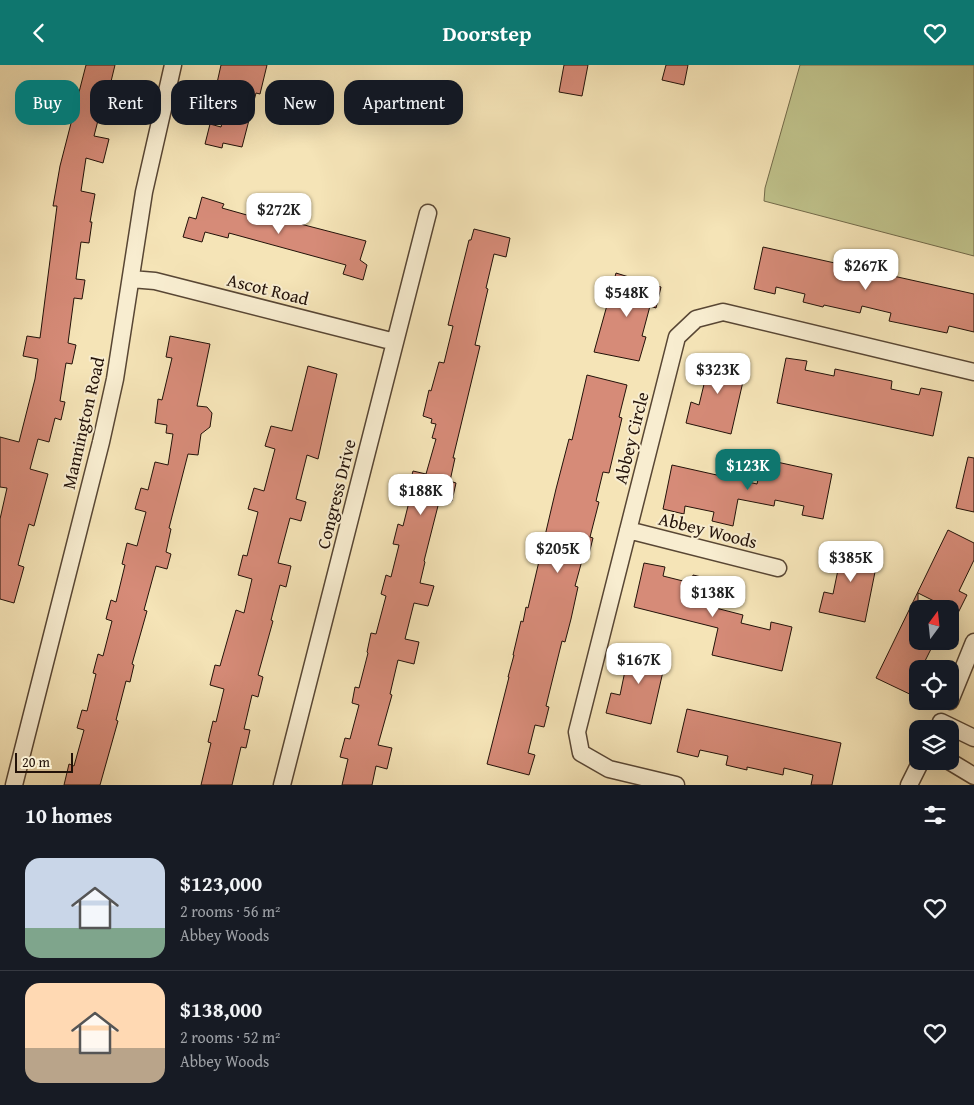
<!DOCTYPE html>
<html lang="en">
<head>
<meta charset="utf-8">
<style>
	body { margin:0; font-family:"Gentium Book Plus",serif; background:#20242c; color:#f1f3f6; height:100vh; display:flex; flex-direction:column; font-size:19px; white-space:nowrap }
	* { box-sizing:border-box; margin:0 }
	p { font-size:16px; color:#9ea1a6 }
	.icon { flex:none; width:28px; height:28px; fill:none; stroke:currentColor; stroke-width:2; stroke-linecap:round; stroke-linejoin:round }
	.map { position:relative; height:720px; overflow:hidden }
	.sheet { display:flex; flex-direction:column; background:#171b24; flex:1 }
	.sheet>* { flex:none }
	.guide { position:absolute; left:15px; top:15px; width:500px; height:45px; display:flex; gap:10px }
	.needle { width:32px; rotate:15deg }
	.tools { position:absolute; left:909px; top:535px; display:grid; gap:10px }
	.tools a { display:grid; place-items:center; width:50px; height:50px; border-radius:10px; background:#171b24; box-shadow:0 5px 20px #0002; font-size:25px }
	.scale { position:absolute; left:15px; bottom:12px; width:58px; box-sizing:border-box; padding-left:5px; border:2px solid #231209; border-top:0; font-size:14px; line-height:18px; white-space:nowrap; color:#231209; -webkit-text-stroke:4px #f8edd0; paint-order:stroke }
	.price { position:absolute; translate:-50% -42px; padding:0 11px; border-radius:10px; background:#fff; color:#222; font-size:16px; line-height:32px; filter:drop-shadow(0 1px 2px #0008) }
	.price::after { content:''; position:absolute; left:50%; top:30px; width:15px; height:11px; margin-left:-8px; background:inherit; clip-path:polygon(0 0,100% 0,50% 100%) }
	.price.active { background:#0f766e; color:#fff }
	ul { padding:0; list-style:none }
	li { display:flex; align-items:center; gap:15px; height:125px; padding:0 25px }
	li+li { border-top:1px solid #363941 }
	li span { display:grid; place-items:center; flex:none; width:140px; height:100px; border-radius:15px; color:#555 }
	li>.icon { margin-inline-start:auto }
	span .icon { width:60px; height:60px; fill:#fffc; stroke-width:1 }
	li b { font-size:21px }
	h2 { display:flex; justify-content:space-between; align-items:center; height:60px; padding:0 25px; font-size:21px }
	.tag { padding:0 18px; border-radius:15px; background:#171b24; box-shadow:0 5px 20px #0002; font-size:18px; line-height:45px }
	.tag.active { background:#0f766e; color:#fff }
	header { display:flex; justify-content:space-between; align-items:center; height:65px; padding:0 25px; background:#0f766e; color:#fff; font-size:22px; font-weight:600 }
	.map>svg:first-child { display:block }
	.green { fill:#c0c38c; stroke:#726a4a }
	.building { fill:#d68b78; stroke:#231209 }
	.lines { fill:none; stroke-linecap:round; stroke-linejoin:round }
	.street-casing { stroke:#584634; stroke-width:19 }
	.street { stroke:#f8edd0; stroke-width:16 }
	.labels { text-anchor:middle; dominant-baseline:central; stroke-width:4; stroke-linejoin:round; paint-order:stroke }
	.street-label { font-size:18px; fill:#231209; stroke:#f8edd0 }
</style>
</head>
<body>
<header><svg class="icon" aria-label="back" viewBox="0 0 24 24"><path d="M15 5l-7 7 7 7"/></svg>Doorstep<svg class="icon" aria-label="heart" viewBox="0 0 24 24"><path d="M12 20l-8-8c-3-5 5-10 8-4 3-6 11-1 8 4z"/></svg></header>
<div class="map">
<svg width="974" height="720" viewBox="0 0 974 720">
	<rect width="100%" height="100%" fill="#f5e4b7"/>
	<filter id="stains"><feTurbulence type="fractalNoise" baseFrequency=".004" numOctaves="4"/><feColorMatrix values="0 0 0 0 .2 0 0 0 0 .09 0 0 0 0 .02 0 0 0 .5 -.17"/></filter>
	<radialGradient id="worn" r=".72"><stop offset=".6" stop-color="#630" stop-opacity="0"/><stop offset="1" stop-color="#630" stop-opacity=".3"/></radialGradient>
	<path class="green" d="M800,0H974V191L764,136L765,123Z"/>
	<path class="building" d="M86,0H115L107,33L104,32L94,71L109,74L103,98L86,93L81,126L95,129L90,157H92L89,178L81,177L76,214L85,215L82,234L74,233L68,278L76,280L72,299L66,298L60,336L65,337L61,355L55,353L49,377L38,374L30,404L48,409L34,461L29,459L18,500L24,502L14,538L0,534V454L7,423L0,422V372L19,377L35,314L38,294L23,291L27,271L40,273L57,141H53L60,101Z
		M221,0H267L260,29L256,28L242,82L223,78L222,83L205,79L210,59L221,62L231,21L217,18Z
		M564,0H588L582,31L559,27Z
		M666,0H688L684,20L662,15Z
		M202,132L224,139L222,143L261,154L262,149L366,176L360,195L367,200L363,215L343,209L346,200L229,168L228,173L205,167L202,177L183,172L189,152L196,154Z
		M474,164L510,173L506,192L494,189L486,223L488,224L475,280L480,281L453,393H455L450,416L456,418L452,436L440,433L424,496L425,497L420,518L434,521L428,541L414,538L405,574L419,577L414,599L398,595L390,629L392,630L378,680L392,683L387,704L376,701L372,720H342L348,694L340,692L345,673L350,674L359,640L352,638L355,622L359,623L368,588L367,587L371,568L376,569L386,531L381,529L386,510L391,512L399,480L393,479L398,459L403,461L412,425H408L413,406L426,409L436,374L432,373L436,359L431,358L432,354L423,351L429,325L431,326L439,297L444,298L453,261L448,260L469,175H471Z
		M763,182L974,229V267L949,261L947,268L889,256L891,248L862,241L860,248L824,240L823,242L803,237L805,229L776,222L775,229L754,224Z
		M616,208L661,222L656,243L650,241L642,271L646,272L639,296L594,287Z
		M170,271L210,279L197,341L207,342L212,348L210,362L201,369L198,390L188,389L169,463L171,464L166,487L171,489L167,504L156,501L144,545L147,546L132,599L134,600L130,617L126,616L116,655L118,656L100,720H64L69,699L74,701L84,665L77,663L82,645L87,646L96,609L93,608L98,589L103,591L112,556L106,554L111,535L116,537L125,500L122,499L127,478L137,481L146,447L135,444L141,423L148,425L155,397L168,400L173,369L166,368L167,360L155,358L158,334L162,335L172,293L166,292Z
		M705,289L747,299L731,369L686,358L691,337L699,340L706,311L700,310Z
		M786,293L807,296L805,305L834,311L835,304L892,316L891,324L919,330L921,323L942,327L933,371L777,338Z
		M308,301L337,309L318,394L307,390L296,434L306,437L301,456L290,453L278,498L291,501L286,522L280,520L271,555L273,556L258,610L263,612L258,632L252,630L244,664L250,665L246,683L241,682L232,720H201L211,678L208,677L213,656L216,657L224,624L210,620L215,600L220,601L236,545L244,548L252,514L238,510L243,490L247,491L258,447L248,444L254,423L264,426L275,384L265,381L271,361L292,366Z
		M587,310L627,320L619,352L622,353L609,408L603,407L596,436L599,437L590,472L593,473L588,493L583,492L575,521L578,522L571,554L565,577L562,576L546,641L549,642L544,662L535,660L528,688L535,690L529,710L487,699L509,612H508L514,590H513L521,556L523,557L526,542L528,543L556,424L569,374L572,375Z
		M968,392L974,393V447L956,443Z
		M763,394L832,409L823,454L802,450L804,441L775,435L774,441L738,434L733,461L712,456L714,447L685,441L684,449L663,444L672,400L757,419Z
		M948,465L974,478V495L959,526L967,530L958,548L918,528V576H935L921,604H918V633L876,613Z
		M836,478L879,487L865,557L819,547L824,527L833,529L839,500L832,499Z
		M644,498L665,502L663,511L691,518L693,510L714,515L708,541L743,550L741,558L770,565L771,557L792,562L782,606L712,590L718,563L634,542Z
		M625,579L667,589L651,659L606,648L611,628L620,630L626,601L620,600Z
		M687,644L841,678L832,720H811L813,710L784,703L783,710L747,702V705L726,700L728,691L700,685L698,692L677,687Z"/>
	<g class="lines">
		<defs>
			<path id="street" d="M131,214L155,216L395,277
				M628,465L778,503
				M950,636L974,577
				M941,657L974,673
				M949,696L974,711
				M14,720L101,377L115,314L144,127L173,0
				M282,720L428,148
				M676,720L609,704L581,688L577,667L677,272L696,254L723,247L974,307
				M909,720L921,696"/>
		</defs>
		<use href="#street" class="street-casing"/>
		<use href="#street" class="street"/>
	</g>
	<g class="labels">
		<g class="street-label">
			<text transform="translate(268 224) rotate(14)">Ascot Road</text>
			<text transform="translate(83 358) rotate(-77)">Mannington Road</text>
			<text transform="translate(631 373) rotate(-76)">Abbey Circle</text>
			<text transform="translate(336 429) rotate(-76)">Congress Drive</text>
			<text transform="translate(708 465) rotate(14)">Abbey Woods</text>
		</g>
	</g>
	<rect width="100%" height="100%" filter="url(#stains)"/>
	<rect width="100%" height="100%" fill="url(#worn)"/>
</svg>
<div class="tools">
<a><svg class="needle" viewBox="-14 -14 28 28"><path d="M0-13l5 13h-10z" fill="#e53935"/><path d="M0 13l5-13h-10z" fill="#9ea1a6"/></svg></a>
<a><svg class="icon" aria-label="locate" viewBox="0 0 24 24"><circle cx="12" cy="12" r="6"/><path d="M12 2v4M12 18v4M2 12h4M18 12h4"/></svg></a>
<a><svg class="icon" aria-label="layers" viewBox="0 0 24 24"><path d="M12 4l9 5-9 5-9-5zM3 14l9 5 9-5"/></svg></a>
</div>
<div class="scale">20 m</div>
<b class="price" style="left:279px;top:170px">$272K</b>
<b class="price" style="left:866px;top:226px">$267K</b>
<b class="price" style="left:627px;top:253px">$548K</b>
<b class="price" style="left:718px;top:330px">$323K</b>
<b class="price active" style="left:748px;top:426px">$123K</b>
<b class="price" style="left:421px;top:451px">$188K</b>
<b class="price" style="left:558px;top:509px">$205K</b>
<b class="price" style="left:851px;top:518px">$385K</b>
<b class="price" style="left:713px;top:553px">$138K</b>
<b class="price" style="left:639px;top:620px">$167K</b>
<div class="guide">
<a class="tag active">Buy</a>
<a class="tag">Rent</a>
<a class="tag">Filters</a>
<a class="tag">New</a>
<a class="tag">Apartment</a>
</div>
</div>
<section class="sheet">
<h2>10 homes<svg class="icon" aria-label="filters" viewBox="0 0 24 24"><path d="M4 7h16M4 17h16"/><circle cx="9" cy="7" r="2"/><circle cx="15" cy="17" r="2"/></svg></h2>
<ul>
<li><span style="background:linear-gradient(#c9d6e8 70%,#7fa58c 0)"><svg class="icon" aria-label="home" viewBox="0 0 24 24"><path d="M3 11l9-7 9 7M6 9v11h12V9"/></svg></span><div><b>$123,000</b><p>2 rooms · 56 m²</p><p>Abbey Woods</p></div><svg class="icon" aria-label="heart" viewBox="0 0 24 24"><path d="M12 20l-8-8c-3-5 5-10 8-4 3-6 11-1 8 4z"/></svg></li>
<li><span style="background:linear-gradient(#ffd9b3 65%,#b9a48a 0)"><svg class="icon" aria-label="home" viewBox="0 0 24 24"><path d="M3 11l9-7 9 7M6 9v11h12V9"/></svg></span><div><b>$138,000</b><p>2 rooms · 52 m²</p><p>Abbey Woods</p></div><svg class="icon" aria-label="heart" viewBox="0 0 24 24"><path d="M12 20l-8-8c-3-5 5-10 8-4 3-6 11-1 8 4z"/></svg></li>
</ul>
</section>
</body>
</html>
